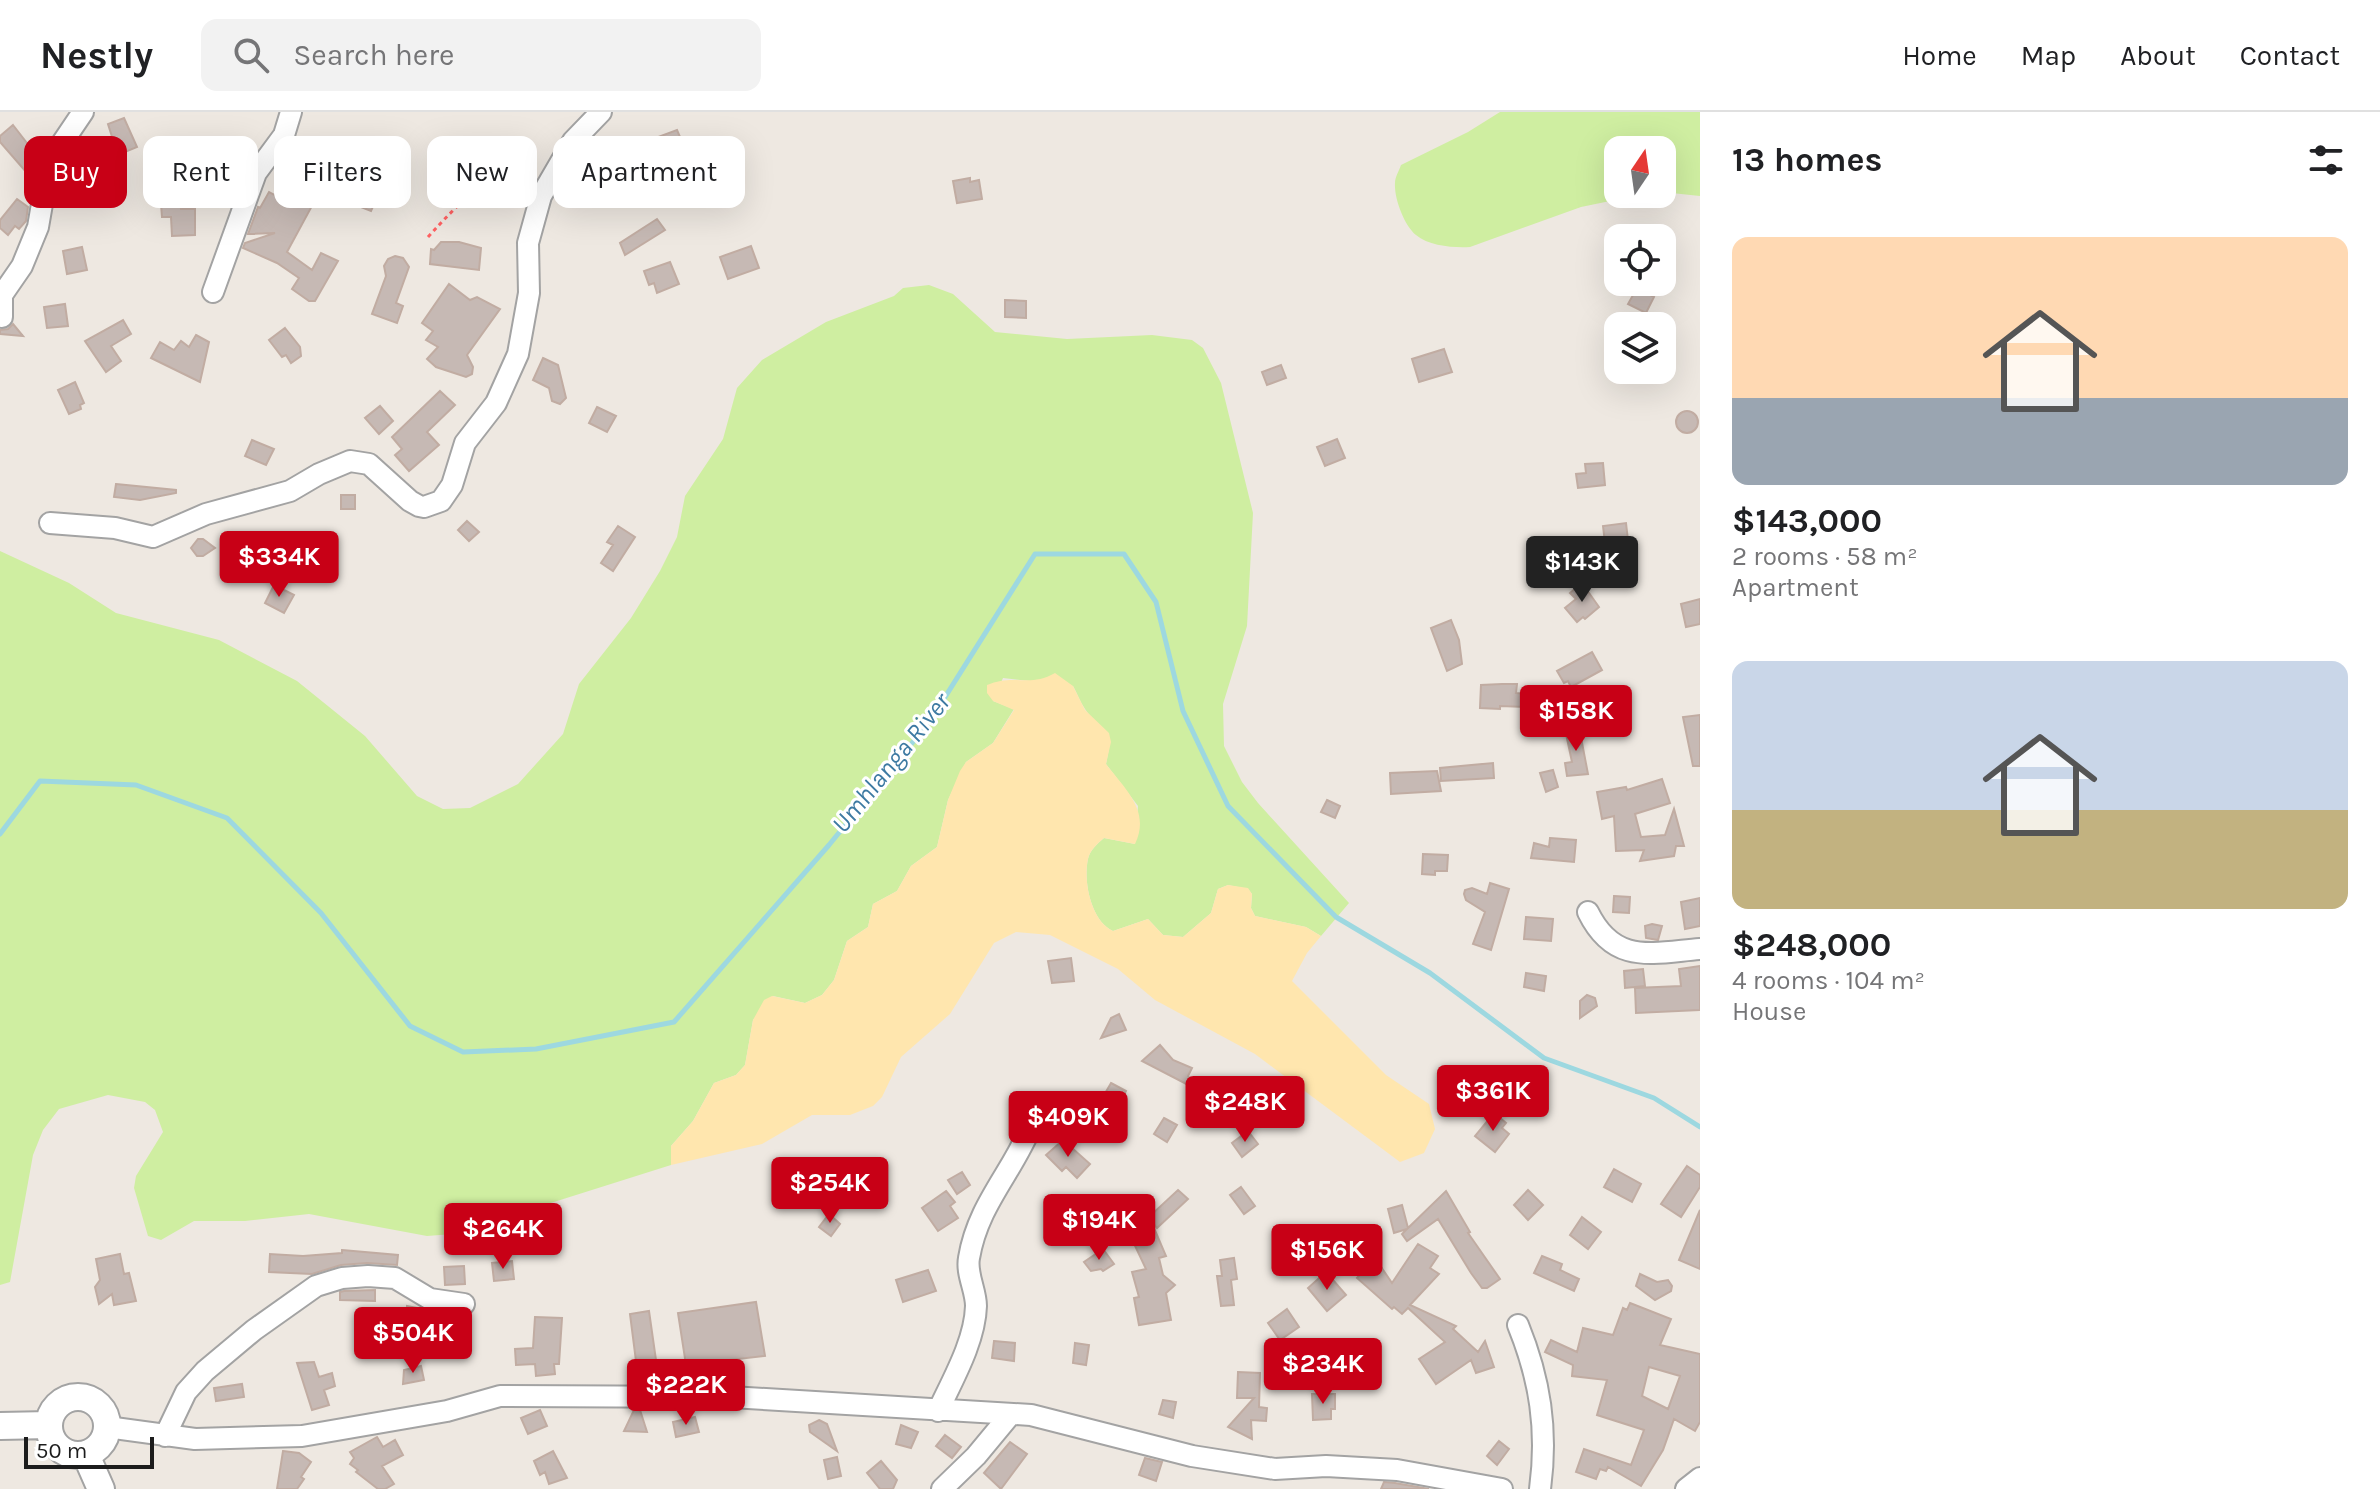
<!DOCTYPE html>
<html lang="en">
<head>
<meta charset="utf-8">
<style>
	body { margin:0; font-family:Karla,sans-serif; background:#f2f2f2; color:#202124; height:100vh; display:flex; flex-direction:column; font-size:30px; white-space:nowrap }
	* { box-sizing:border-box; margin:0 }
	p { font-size:26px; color:#757577 }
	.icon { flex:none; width:44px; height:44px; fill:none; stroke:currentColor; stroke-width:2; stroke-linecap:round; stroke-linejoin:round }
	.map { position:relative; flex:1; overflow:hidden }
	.panel { display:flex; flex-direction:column; background:#fff; width:680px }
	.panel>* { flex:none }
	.top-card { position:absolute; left:24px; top:24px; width:760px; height:72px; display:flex; gap:16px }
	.needle { width:52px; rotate:13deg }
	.controls { position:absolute; left:1604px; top:24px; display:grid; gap:16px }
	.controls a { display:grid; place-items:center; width:72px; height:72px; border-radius:16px; background:#fff; box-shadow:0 8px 32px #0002; font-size:40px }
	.scale { position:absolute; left:24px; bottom:20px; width:130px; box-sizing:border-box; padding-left:8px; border:4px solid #1c1c1c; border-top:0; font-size:22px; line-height:28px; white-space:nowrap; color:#1c1c1c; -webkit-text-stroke:6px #fff; paint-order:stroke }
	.price { position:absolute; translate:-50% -68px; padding:0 18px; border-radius:8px; background:#c80016; color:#fff; font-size:26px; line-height:52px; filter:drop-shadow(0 2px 4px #0008) }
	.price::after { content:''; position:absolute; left:50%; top:48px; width:24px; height:18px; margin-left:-12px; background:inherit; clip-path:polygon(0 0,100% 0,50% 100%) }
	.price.on { background:#222; color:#fff }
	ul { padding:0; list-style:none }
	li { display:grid; align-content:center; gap:16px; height:424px; padding:0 32px }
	li span { display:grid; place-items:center; height:248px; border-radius:16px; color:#555 }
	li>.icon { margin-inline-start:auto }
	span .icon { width:144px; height:144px; fill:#fffc; stroke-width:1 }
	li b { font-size:34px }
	h2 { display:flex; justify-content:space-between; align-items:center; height:96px; padding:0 32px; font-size:34px }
	.chip { padding:0 28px; border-radius:16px; background:#fff; box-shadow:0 8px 32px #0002; font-size:28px; line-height:72px }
	.chip.on { background:#c80016; color:#fff }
	header { display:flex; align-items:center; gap:48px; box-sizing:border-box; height:112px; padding:0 40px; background:#fff; border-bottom:2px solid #e0e0e0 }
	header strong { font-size:38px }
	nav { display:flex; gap:44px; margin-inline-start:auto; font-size:28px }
	.search { width:560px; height:72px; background:#f2f2f2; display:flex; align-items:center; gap:20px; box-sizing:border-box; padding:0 28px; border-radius:16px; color:#757577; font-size:30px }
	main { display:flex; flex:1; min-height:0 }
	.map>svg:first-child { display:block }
	.grass { fill:#cfeea1 }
	.sand { fill:#ffe6ae }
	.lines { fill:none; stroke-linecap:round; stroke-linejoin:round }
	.stream { stroke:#9dd8e0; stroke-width:5 }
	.building { fill:#c6b9b4; stroke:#c1aca2; stroke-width:2; fill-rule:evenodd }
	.minor-casing { stroke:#a3a3a3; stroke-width:24 }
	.tertiary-casing { stroke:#a3a3a3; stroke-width:30 }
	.path { stroke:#ff6162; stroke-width:3; stroke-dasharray:4 4; stroke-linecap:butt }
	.minor { stroke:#fff; stroke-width:20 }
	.tertiary { stroke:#fff; stroke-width:26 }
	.labels { text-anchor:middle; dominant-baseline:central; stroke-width:6; stroke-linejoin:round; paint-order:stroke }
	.water-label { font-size:26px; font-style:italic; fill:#3d7aa2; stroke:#fff }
</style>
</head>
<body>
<header>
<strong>Nestly</strong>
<div class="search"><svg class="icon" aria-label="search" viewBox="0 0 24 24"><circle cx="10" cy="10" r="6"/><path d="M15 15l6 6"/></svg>Search here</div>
<nav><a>Home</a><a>Map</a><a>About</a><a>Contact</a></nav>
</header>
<main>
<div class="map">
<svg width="1700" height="1377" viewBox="0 0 1700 1377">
	<rect width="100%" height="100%" fill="#eee8e1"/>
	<path class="grass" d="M1500,0H1700V84L1662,80V38H1618V82H1644L1581,95L1470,135C1454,136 1429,134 1416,123C1404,113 1394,86 1395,71C1395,65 1399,59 1401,53L1468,20Z
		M929,173L953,182L995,220L1067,227L1152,223L1192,228L1203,236L1221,271L1253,401L1247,514L1223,592L1224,634L1242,670L1258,691L1349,791L1321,824L1306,815L1255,804L1251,796L1252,782L1248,777L1228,773L1218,777L1211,801L1183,825L1163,823L1148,807L1113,819C1091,809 1083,769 1088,747C1090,738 1097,732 1104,726L1135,732L1138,694L1106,652C1115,611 1103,625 1085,597C1080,590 1077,581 1073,574L1003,566L993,589L1014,597L993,631L966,650L948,688L937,735L911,754L897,779L873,792L868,815L847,829L834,868L822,883L805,891L773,884L753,908L745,953L736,963L714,971L693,1009L671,1034V1053L453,1122L427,1124L309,1102L245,1109H194L161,1128L148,1124L134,1076L136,1064L163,1020L155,998L145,990L108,983L59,997L43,1018L33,1043L10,1170L0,1173V439L69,471L116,501L219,528L297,569L365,624L417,684L443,697L470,696L518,672L563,622L579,572L631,506L660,459L677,425L685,384L723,327L737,276L762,248L826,210L894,184L903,176Z"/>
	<path class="sand" d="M1055,561L1073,574L1085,598L1109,621L1111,630L1106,652C1125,677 1151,699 1135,732L1104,726C1097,732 1090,738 1088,747C1083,769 1091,809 1113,819L1148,807L1163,823L1183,825L1211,801L1218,777L1228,773L1248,776L1252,782L1251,796L1255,804L1306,815L1321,824L1307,841L1292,869L1386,963L1429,992L1435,1017L1424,1041L1400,1050L1255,942L1155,888L1118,857L1050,823L1016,820L994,831L950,902L901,945L882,985L873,994L850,1003H812L762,1032L671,1053V1034L693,1009L714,971L736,963L745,953L753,908L764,888L772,884L805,891L822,883L834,868L847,829L868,815L873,792L897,779L911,754L937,735L948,688L960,659L966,650L993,631L1014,598L993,589L987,581V573C1014,561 1029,576 1055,561Z"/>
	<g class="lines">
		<path class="stream" d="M0,722L40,669L136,673L227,706L321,801L410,914L463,940L536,937L674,910L829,733L930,609L1035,442H1124L1156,490L1183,599L1228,694L1336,805L1430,861L1544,946L1654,986L1700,1015"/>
	</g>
	<path class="building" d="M124,6L137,35L115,44L123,61L109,67L102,50L91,55L87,46L114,31L108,12Z
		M13,13L40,48L27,61L0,30V24Z
		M677,18L689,46L670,54L658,25Z
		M196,29L205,34L209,43L187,52L182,41Z
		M312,29L329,36L317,62L300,55Z
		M970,66V70L979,68L982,87L957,91L953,69Z
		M574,70L580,89L567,93L561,75Z
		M356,72L379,81L371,99L348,90Z
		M289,79L313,92L287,140L312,158L321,141L338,149L315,189H309L292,177L299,166L277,151L243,136L245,131L275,121L248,122L258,95L260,96L269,80L284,88Z
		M17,87L28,95L26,109L19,117L15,114L8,123L0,116V108Z
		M180,91L181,97H195V123L172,124L171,105H162L161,92Z
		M657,107L665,118L625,143L620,131Z
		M441,130H459L481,136L479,158L430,152L431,137L434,138Z
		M751,134L759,156L728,167L720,145Z
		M82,135L87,158L67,162L63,139Z
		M395,144L403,146L409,155L396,191L403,194L397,211L372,202L386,164L384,154L388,147Z
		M670,150L679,172L657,181L654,171L649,173L644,159Z
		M449,172L470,188L477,185L500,197L467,243L473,255L472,262L466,265L436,255L427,247L438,235L426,228L433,219L422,211Z
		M1637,176L1654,185L1646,201L1628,192Z
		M1005,188L1026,189V206L1005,205Z
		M65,192L68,214L47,216L44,195Z
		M123,208L131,222L111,234L121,249L106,260L85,229Z
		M13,212L23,224L0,222V218L8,217Z
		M285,216L300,235L301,244L291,251L286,243L282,245L269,228Z
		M196,223L209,230L200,270L151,246L160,230L174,238L181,229L189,235Z
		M1444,237L1452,260L1419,270L1412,247Z
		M543,246L558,253L566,286L560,292L552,289L549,276L533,268Z
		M1281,253L1286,266L1267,273L1262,260Z
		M75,270L84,291L80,293L81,297L69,302L58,278Z
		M440,279L455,293L427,320L439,333L409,359L395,343L402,337L392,325Z
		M380,294L393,309L379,322L365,306Z
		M597,295L616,304L607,320L589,311Z
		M1676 310a11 11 0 1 1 22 0a11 11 0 1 1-22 0Z
		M1337,327L1345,346L1325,354L1317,335Z
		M252,328L274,337L266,353L245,344Z
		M1603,351L1605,373L1578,376L1576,362L1586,361L1585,352Z
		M116,372L176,378V381L140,388L114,385Z
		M341,383H355V397H341Z
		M467,409L479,420L469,429L458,418Z
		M1626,411L1629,437L1606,439L1603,414Z
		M618,414L635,425L613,459L601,451L613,433L607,430Z
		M198,427H203L215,436L203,444H197L191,436Z
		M230,427H248L249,454L230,455Z
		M1582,471L1599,495L1585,507L1583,505L1577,510L1565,496L1576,487L1570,481Z
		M274,473L294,483L284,501L265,491Z
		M1700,487V512L1686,515L1681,492Z
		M1451,508L1459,528L1462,552L1447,559L1431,516Z
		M1592,540L1602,558L1571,575L1568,569L1564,571L1557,559Z
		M1502,572H1517L1516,581L1557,584L1528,595L1500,594V597L1480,596L1481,573Z
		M1700,603V654H1693L1683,605Z
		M1579,615L1588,662L1567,664L1565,651L1572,650L1565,617Z
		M1493,651L1494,666L1441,669L1440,656Z
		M1553,658L1558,675L1546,680L1540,661Z
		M1437,659L1441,679L1391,682L1390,661Z
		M1662,667L1670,691L1635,702L1641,725L1665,723L1674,697L1684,734H1676L1674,744L1640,749L1644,738L1616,739L1614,704L1602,707L1597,680L1626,675L1627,678Z
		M1327,688L1340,694L1335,706L1321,700Z
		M1550,726L1576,728L1574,750L1531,746L1534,731L1549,735Z
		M1423,742L1448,743L1447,759H1435V763L1422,762Z
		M1490,771L1509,777L1491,838L1473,832L1485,800L1466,788L1464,782L1465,778L1472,776L1487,782Z
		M1614,784L1630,785L1629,801L1613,800Z
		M1700,786V814L1685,817L1681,790Z
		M1526,805L1553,807L1551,829L1524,827Z
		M1652,812L1662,814L1658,828L1646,826L1645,814Z
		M1071,846L1074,869L1052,871L1048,849Z
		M1700,854V898L1636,901L1635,876L1681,874L1679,857Z
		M1643,857L1645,874L1625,876L1624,859Z
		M1526,861L1546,864L1544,879L1524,875Z
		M1587,883L1595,886L1597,894L1580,906V889Z
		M1119,902L1126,918L1101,926L1111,906Z
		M1160,933L1173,948L1192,956L1188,964L1200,979L1142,949Z
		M1111,971L1126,979L1118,994L1103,985Z
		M1532,977L1545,989L1534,1000L1522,988Z
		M1494,1001L1506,1011L1502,1016L1509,1022L1495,1040L1475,1024Z
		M1164,1006L1177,1013L1167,1030L1154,1022Z
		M1248,1019L1258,1032L1242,1045L1232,1031Z
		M1063,1028L1090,1052L1077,1066L1066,1055L1062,1059L1046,1043Z
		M1687,1054L1700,1063V1075L1681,1105L1661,1092Z
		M1614,1057L1641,1072L1632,1090L1604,1075Z
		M962,1060L970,1073L957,1082L948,1068Z
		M1241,1075L1255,1094L1244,1102L1230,1083Z
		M1178,1078L1188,1087L1157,1116L1151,1109L1166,1144L1159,1146L1163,1163L1175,1173L1166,1181L1171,1208L1139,1213L1134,1186L1139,1185L1132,1160L1146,1157L1129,1121L1148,1102L1149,1105Z
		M1528,1078L1543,1093L1528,1108L1514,1093Z
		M946,1079L955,1090L950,1094L958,1106L938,1119L922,1096Z
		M1446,1079L1470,1120L1468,1121L1500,1167L1487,1176H1482L1471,1161L1438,1107L1407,1129L1402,1122L1407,1117L1394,1121L1388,1097L1402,1093L1408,1116Z
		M1700,1098V1157L1679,1148Z
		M829,1102L840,1112L831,1124L819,1115Z
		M1582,1105L1601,1120L1588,1137L1570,1123Z
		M1309,1129L1311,1144L1296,1145L1294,1131Z
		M1418,1132L1438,1144L1430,1156L1439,1162L1410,1193L1456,1214L1453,1217L1478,1240L1485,1229L1494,1255L1476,1261L1471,1248L1436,1272L1419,1247L1445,1230L1408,1196L1402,1202L1394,1195L1392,1197L1357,1166L1375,1146L1392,1171Z
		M1103,1137L1114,1152L1103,1159L1101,1157L1091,1159L1084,1150Z
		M342,1138L398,1143L397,1153L367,1151L341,1153L312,1162L269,1160L270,1142L303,1144L342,1141Z
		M120,1142L124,1162L129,1161L136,1189L114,1193L112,1182L99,1192L95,1175L100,1168L96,1147Z
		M1542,1144L1562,1152L1560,1158L1579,1167L1574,1179L1534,1161Z
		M1234,1146L1237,1167L1231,1168L1234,1193L1221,1194L1217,1164H1222L1220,1148Z
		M512,1149L514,1167L494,1169L492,1151Z
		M464,1154L465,1172L445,1173L444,1155Z
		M928,1158L936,1179L903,1190L896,1168Z
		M1326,1160L1346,1183L1327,1199L1308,1176Z
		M1640,1162L1657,1170L1668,1168L1672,1174L1671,1179L1655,1188L1636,1174Z
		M375,1178V1189L340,1188V1180L344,1179Z
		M756,1190L765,1244L686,1253L678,1201Z
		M1630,1191L1671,1207L1660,1233L1700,1242V1310L1695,1319L1674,1307L1663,1338L1641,1374L1608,1355L1606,1359L1600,1357L1596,1367L1576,1360L1584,1337L1631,1353L1644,1318L1597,1303L1607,1268L1572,1264L1573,1253L1545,1240L1551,1228L1577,1240L1583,1216L1613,1223L1623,1196L1627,1198ZM1649,1255L1680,1264L1668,1297L1642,1284Z
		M407,1194L457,1204L456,1217L406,1214Z
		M1287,1197L1299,1215L1280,1228L1268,1211Z
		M649,1199L657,1255L637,1257L630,1202Z
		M535,1205L562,1206L559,1252H554L555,1262L536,1264L535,1252L516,1253L515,1237L533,1236Z
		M994,1229L1015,1231L1014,1249L992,1246Z
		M1075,1231L1089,1233L1086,1253L1073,1251Z
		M1348,1232L1359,1252L1333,1266L1323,1245Z
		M314,1250L319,1265L332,1261L335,1274L324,1278L329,1293L312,1298L297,1251Z
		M421,1254L424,1268L403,1272L404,1258Z
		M1238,1260L1260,1261L1259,1295L1267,1296L1266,1309L1251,1308L1252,1327L1228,1315L1254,1286H1237Z
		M242,1272L244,1285L216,1289L214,1276Z
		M1312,1282H1335V1297H1331V1307L1313,1308Z
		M1163,1288L1176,1290L1173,1306L1159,1302Z
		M540,1298L547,1314L528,1322L521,1306Z
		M634,1298H640L647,1320L624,1319Z
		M695,1305L699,1320L676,1325L673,1310Z
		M819,1308L827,1312L837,1339L810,1320L809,1313Z
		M901,1313L918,1320L911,1336L896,1332Z
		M945,1323L961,1335L952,1346L936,1334Z
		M377,1325L383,1335L395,1328L403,1343L382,1354L394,1372L385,1377H378L356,1360L358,1358L350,1352L354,1346L350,1340Z
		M1499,1329L1509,1337L1497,1353L1487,1344Z
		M1010,1330L1027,1342L1001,1377L984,1361Z
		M283,1339L299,1341L311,1350L301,1365L304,1367L297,1377H277Z
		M553,1339L567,1366L549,1372L545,1360L540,1363L534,1349Z
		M837,1345L841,1364L828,1367L824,1348Z
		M1145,1346L1162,1350L1156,1369L1139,1363Z
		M881,1349L897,1368L893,1377H880L867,1361Z
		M1384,1370L1395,1371L1429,1377H1381Z"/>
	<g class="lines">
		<defs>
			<path id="minor" d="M213,180L256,61L284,23L291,0
				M2,205V183L22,154L38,115L46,69L58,37L83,0
				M50,411L115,416L153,425L206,402L290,379L319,362L350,349L369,352L410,389L419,394L424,395L441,389L452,373L465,331L496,291L518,242L529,181L528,131L541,84L573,29L601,0
				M1588,800C1614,853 1651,841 1700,837
				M1518,1213C1540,1267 1548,1318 1540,1377
				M938,1299C953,1267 975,1229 976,1194C976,1178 966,1162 969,1146C978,1092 1013,1060 1032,1012
				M107,1315L195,1327L302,1324L447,1299L500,1284L731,1285L1031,1303L1192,1344L1275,1357L1326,1354L1397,1358L1502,1377
				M165,1324L186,1280L205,1259L254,1218L316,1174L342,1166L368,1164L395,1166L430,1187L464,1192
				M942,1377L976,1344L1010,1303
				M1686,1377L1700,1366"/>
			<path id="tertiary" d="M49 1314a29 29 0 1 1 58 0a29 29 0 1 1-58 0Z
				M0,1314L49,1313
				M86,1343L101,1377"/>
		</defs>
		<use href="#minor" class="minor-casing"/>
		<use href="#tertiary" class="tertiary-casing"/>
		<path class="path" d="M428,125C460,90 484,63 534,56"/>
		<use href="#minor" class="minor"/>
		<use href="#tertiary" class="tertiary"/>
	</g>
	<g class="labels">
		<g class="water-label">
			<text transform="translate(891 651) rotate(-51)">Umhlanga River</text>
		</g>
	</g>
</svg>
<div class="controls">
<a><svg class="needle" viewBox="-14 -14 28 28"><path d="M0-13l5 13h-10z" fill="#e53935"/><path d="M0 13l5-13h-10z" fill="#757577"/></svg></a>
<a><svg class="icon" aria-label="locate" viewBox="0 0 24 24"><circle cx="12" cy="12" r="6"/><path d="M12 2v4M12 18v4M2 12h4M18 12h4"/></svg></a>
<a><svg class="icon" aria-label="layers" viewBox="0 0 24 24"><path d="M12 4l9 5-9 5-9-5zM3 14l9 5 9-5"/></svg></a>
</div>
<div class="scale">50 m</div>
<b class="price" style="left:279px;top:487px">$334K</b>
<b class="price on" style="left:1582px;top:492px">$143K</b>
<b class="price" style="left:1576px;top:641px">$158K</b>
<b class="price" style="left:1493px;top:1021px">$361K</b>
<b class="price" style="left:1245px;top:1032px">$248K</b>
<b class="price" style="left:1068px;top:1047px">$409K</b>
<b class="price" style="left:830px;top:1113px">$254K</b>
<b class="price" style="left:1099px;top:1150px">$194K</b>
<b class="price" style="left:503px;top:1159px">$264K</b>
<b class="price" style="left:1327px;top:1180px">$156K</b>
<b class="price" style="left:413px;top:1263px">$504K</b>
<b class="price" style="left:1323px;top:1294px">$234K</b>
<b class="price" style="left:686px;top:1315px">$222K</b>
<div class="top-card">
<a class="chip on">Buy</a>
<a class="chip">Rent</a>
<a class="chip">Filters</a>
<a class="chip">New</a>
<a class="chip">Apartment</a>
</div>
</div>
<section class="panel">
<h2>13 homes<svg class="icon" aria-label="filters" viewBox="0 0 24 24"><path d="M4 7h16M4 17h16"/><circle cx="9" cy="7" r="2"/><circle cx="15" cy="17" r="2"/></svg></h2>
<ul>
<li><span style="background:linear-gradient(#ffd9b3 65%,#9aa5b1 0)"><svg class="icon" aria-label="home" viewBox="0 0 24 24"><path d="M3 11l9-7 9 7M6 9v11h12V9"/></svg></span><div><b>$143,000</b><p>2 rooms · 58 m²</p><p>Apartment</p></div></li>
<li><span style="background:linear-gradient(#c9d6e8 60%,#c2b280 0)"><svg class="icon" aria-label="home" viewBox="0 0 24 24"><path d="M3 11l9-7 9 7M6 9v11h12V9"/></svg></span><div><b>$248,000</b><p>4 rooms · 104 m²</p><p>House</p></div></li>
</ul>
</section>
</main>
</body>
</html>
